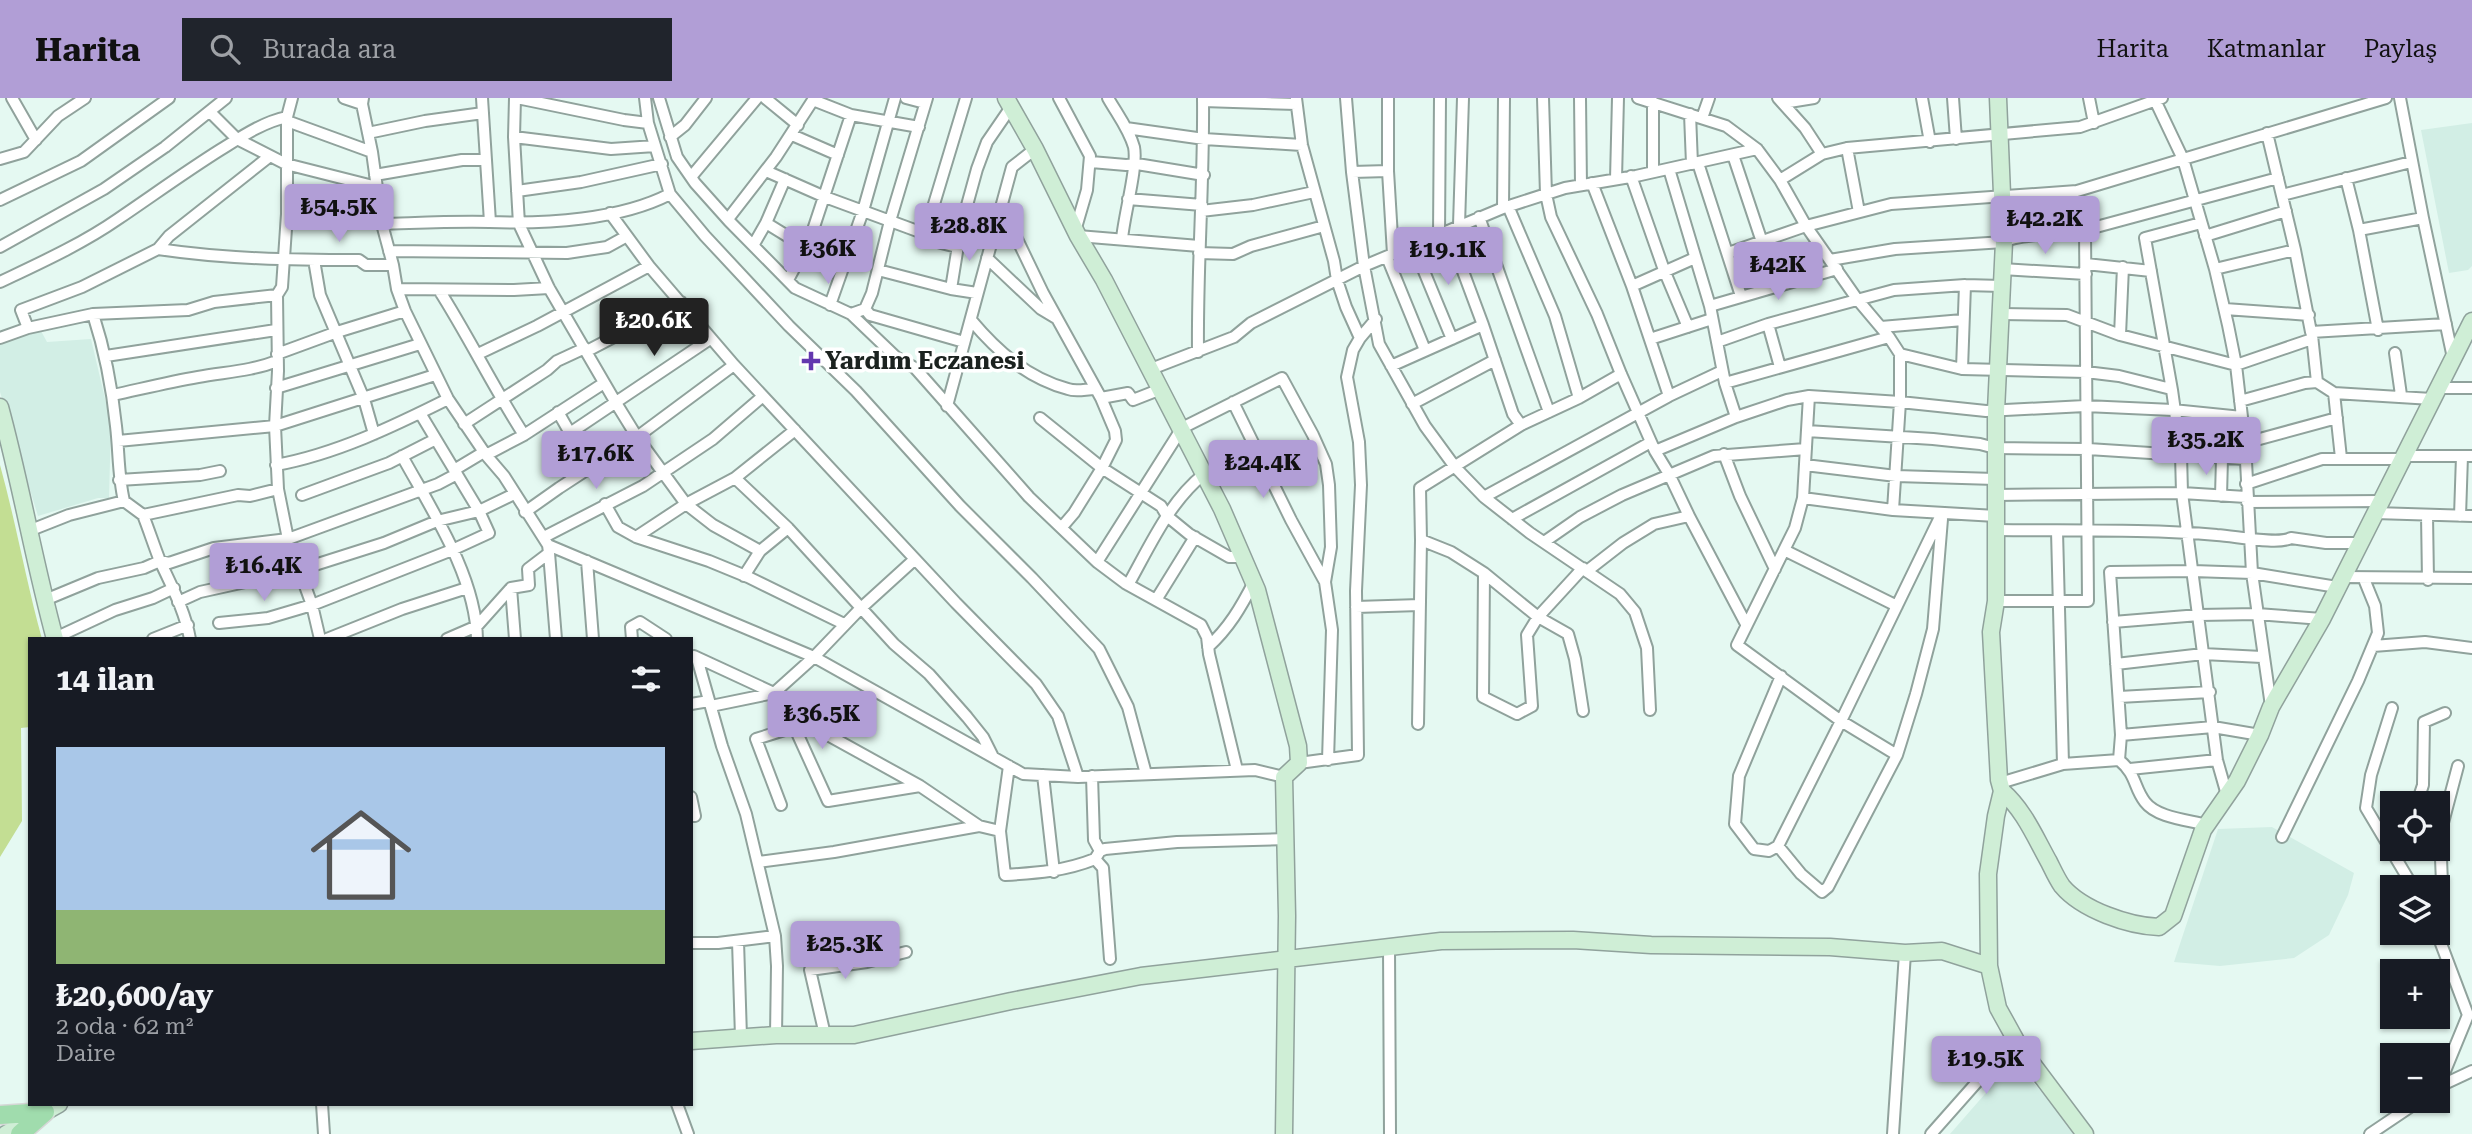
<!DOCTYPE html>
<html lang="tr">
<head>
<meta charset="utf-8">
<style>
	body { margin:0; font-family:"Roboto Serif",serif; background:#20242c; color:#f1f3f6; height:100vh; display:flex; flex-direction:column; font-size:26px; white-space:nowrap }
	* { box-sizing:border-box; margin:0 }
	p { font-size:23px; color:#9ea1a6 }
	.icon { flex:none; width:38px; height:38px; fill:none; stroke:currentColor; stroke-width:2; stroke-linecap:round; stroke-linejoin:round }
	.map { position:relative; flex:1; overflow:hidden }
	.panel { position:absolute; left:28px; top:539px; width:665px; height:469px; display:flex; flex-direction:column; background:#171b24; border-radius:0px; box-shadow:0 2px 5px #0004 }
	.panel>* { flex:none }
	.controls { position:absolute; left:2380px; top:693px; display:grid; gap:14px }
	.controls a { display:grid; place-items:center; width:70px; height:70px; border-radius:0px; background:#171b24; box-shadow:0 2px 5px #0004; font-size:35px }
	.price { position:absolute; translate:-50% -60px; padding:0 16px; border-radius:7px; background:#b19ed6; color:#111; font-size:23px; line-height:46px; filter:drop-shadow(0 2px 4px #0008) }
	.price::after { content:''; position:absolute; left:50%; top:42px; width:21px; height:16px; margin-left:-10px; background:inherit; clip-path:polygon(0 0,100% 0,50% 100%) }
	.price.selected { background:#222; color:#fff }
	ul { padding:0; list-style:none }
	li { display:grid; align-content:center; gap:14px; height:371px; padding:0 28px }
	li span { display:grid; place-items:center; height:217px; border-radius:0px; color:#555 }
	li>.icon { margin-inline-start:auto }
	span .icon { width:126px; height:126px; fill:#fffc; stroke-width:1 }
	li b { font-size:30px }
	h2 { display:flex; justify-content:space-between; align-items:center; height:84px; padding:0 28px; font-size:30px }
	header { display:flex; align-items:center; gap:42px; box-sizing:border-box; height:98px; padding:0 35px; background:#b19ed6; color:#111 }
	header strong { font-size:33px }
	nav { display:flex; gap:38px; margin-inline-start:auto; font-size:24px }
	.search { width:490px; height:63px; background:#20242c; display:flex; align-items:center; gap:18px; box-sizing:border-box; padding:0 24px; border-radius:0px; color:#9ea1a6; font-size:26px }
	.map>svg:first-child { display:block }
	.built { fill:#d2eee5 }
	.green { fill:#c3de93 }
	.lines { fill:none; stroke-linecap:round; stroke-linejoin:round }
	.street-casing { stroke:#90a29c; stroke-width:14 }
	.secondary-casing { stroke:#90a29c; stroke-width:19 }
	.primary-casing { stroke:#d6d7d7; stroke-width:21 }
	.street { stroke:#fff; stroke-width:10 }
	.secondary { stroke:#cfeed6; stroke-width:16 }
	.primary { stroke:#a0dcad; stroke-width:18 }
	.poi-dot { fill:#6337af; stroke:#fff; stroke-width:2.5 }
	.labels { text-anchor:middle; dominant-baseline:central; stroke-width:7; stroke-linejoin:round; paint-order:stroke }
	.poi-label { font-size:24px; font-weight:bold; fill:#1b221f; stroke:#fff; text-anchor:start }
</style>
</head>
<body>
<header>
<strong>Harita</strong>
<div class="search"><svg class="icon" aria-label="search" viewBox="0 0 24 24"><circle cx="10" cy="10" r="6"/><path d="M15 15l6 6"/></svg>Burada ara</div>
<nav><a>Harita</a><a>Katmanlar</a><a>Paylaş</a></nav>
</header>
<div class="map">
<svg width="2472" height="1036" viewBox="0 0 2472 1036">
	<rect width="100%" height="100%" fill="#e5f9f2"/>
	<path class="built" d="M2472,25V168L2468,172L2449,175L2421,32Z
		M41,233L47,244L91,241L111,326L109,400H98L38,418L0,294V245Z
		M2272,729L2354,775L2348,797L2329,837L2294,860L2220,868L2174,864L2218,731Z
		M2012,965L2017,966L2079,1036H1950Z"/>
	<path class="green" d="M0,367C16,425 26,483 42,541H30V629L21,630L22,723L0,759Z"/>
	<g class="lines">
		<defs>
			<path id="street" d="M12,0L36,42
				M292,0L287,19V116L282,189L277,197L278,273L275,328L278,391L288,441L312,507L320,541
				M344,0L362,6
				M363,0L362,6L372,54L382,126L393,167L397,191L405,213L448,301L486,357L504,378L548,447L814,559L1023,676L1078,679L1255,672L1284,679
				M482,0L490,124
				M515,0L514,39L519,126L549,190L616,305L637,339L686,406L713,427L760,453L744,478
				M517,0L624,22L648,25
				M645,0L648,25L670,96L705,138L789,228L856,293L960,408L1032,480L1099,551L1128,609L1146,676
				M659,0L677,59L695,85L729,123L795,190L851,216L896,259L915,270L1029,399L1097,464L1125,485L1201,527L1207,539L1209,556L1237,672
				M765,0L798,27
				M906,0L925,5
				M1059,0L1090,58L1087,92L1075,133
				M1108,0C1117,16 1129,31 1134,49C1138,69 1124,117 1122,141
				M1296,0L1302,47L1334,163L1337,182L1346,209L1360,240
				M1346,0L1352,74L1364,168L1379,246L1425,328L1455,369L1484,399L1530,435L1620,496L1635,514L1647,550L1650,612
				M1388,0V73L1393,156
				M1543,0L1546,96L1551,119L1597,216L1621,276L1655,353L1669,376L1689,418L1746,526
				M1580,0L1581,87
				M1638,0L1726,28L1757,51L1780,82L1806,128L1857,201L1889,239L1900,256V304L1893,412
				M1778,0L1805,30L1822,56
				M1922,0L1930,44
				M1953,0L1956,41
				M2089,0L2094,25
				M2154,0L2183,61L2215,171L2228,227L2236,267L2245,345L2252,475L2271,608
				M2400,0L2423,120L2453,260
				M1203,3L1296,6
				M1783,5L1814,0
				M210,14L237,41L286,66L377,89
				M1690,16L1692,66
				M1702,20L1709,0
				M287,23L372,54
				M1126,30L1204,41L1302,47
				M368,35L425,23L483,15
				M2267,35L2295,152L2311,234L2446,226
				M792,37L838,57
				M514,39L611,51L655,48
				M670,39L685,27L706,0
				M1847,50L1859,114
				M1733,57L1762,144
				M0,61L24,54L58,18L85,0
				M1091,64L1126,67L1137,66L1204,77
				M1698,65L1741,198
				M1669,71L1710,208L1725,285L1736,319
				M766,73L825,99L939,141L941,145L957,149
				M1352,74L1388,73
				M1653,74V4
				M375,77L462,62H486
				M1631,78L1664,172L1688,229
				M691,79L757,0
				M2346,80L2359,132L2378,232
				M1616,81L1618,0
				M1780,82L1822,56L1847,50L2080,29L2162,0
				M1592,85L1632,188L1669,298
				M517,93L581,84L662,66
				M2282,97L2411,64
				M1128,101L1202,107
				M0,102L81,63L169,0
				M1508,108L1555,218L1579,300
				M1503,110L1504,0
				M1201,113L1253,107L1314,94
				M610,115L649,168L734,267L956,505L1036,586L1058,618L1078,679
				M287,116L351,118V101H378
				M1479,119L1549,314
				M728,121L776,59L813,2L851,17L919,29
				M998,123L1017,141L1043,195L1101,300L1115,333L1116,342L1102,370L1074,415L1062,429
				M766,125L805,149
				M2201,125L2145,140L2172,292L2181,356L2182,395L2217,662L2227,697
				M382,126C418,125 454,123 490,124C546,126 620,122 670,96
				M1459,127L1463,0
				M2359,132L2423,120
				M1448,133L1483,227L1513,316L1521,327
				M925,136L966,0
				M1439,137L1440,0
				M1078,138L1199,148
				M2205,138L2286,113
				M754,146L766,125L785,81
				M0,149L104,91L165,49L226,0
				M1414,149L1452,241
				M158,151C225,161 292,162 359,162L366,167H393
				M389,153L567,155L607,149L627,138
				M1199,155L1233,156L1251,148L1324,128
				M1728,155L1806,128L1891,106L2077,93L2386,0
				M1387,159L1425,252
				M987,160L1041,211L1056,220
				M314,162L320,197L364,301L374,336
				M1830,162L1895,151L2004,144C2015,136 2067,135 2085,132L2278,80
				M2086,166L2151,173
				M2002,171L2086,176
				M2215,171L2295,152
				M878,172L951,191L977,195
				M788,182L810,141L851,17
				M0,184C40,165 82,146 118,121C152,98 185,74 220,52C241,39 263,24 287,19
				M1632,188L1695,160
				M397,191L514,192L549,190
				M951,191L961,129L977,71L987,44L1011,9
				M439,192C469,239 493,289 524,337
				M830,207L863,113L895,0
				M1710,208L1837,171
				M865,211L870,217L964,244
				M2225,211L2309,217
				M93,216C105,253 112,289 116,328C119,353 118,378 124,403
				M851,216L865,211L872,195L890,123L927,0
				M2001,216L2067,217L2120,237L2236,267L2312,241
				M971,222C997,253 1027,280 1068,291C1076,294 1086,291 1095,291
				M1768,226L1780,269
				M1881,229L1963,222
				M28,230L21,212L82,189L158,151L169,138L270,58
				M2120,237L2123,169
				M2312,237L2317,284L2334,295L2432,301
				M0,240L28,230L93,216L188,212L214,204L277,197
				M1650,241L1712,221
				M1717,244L1768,226L1894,192L1965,187L2002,188
				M587,253L681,204
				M1198,254C1197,169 1204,85 1203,0
				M2395,255L2401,297
				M277,256L337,234L405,213
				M478,256L537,228L649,168
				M1900,256L1962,271L2086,274L2119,278L2171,291
				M106,258L276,232
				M1391,268L1483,227
				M1151,271L1234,239L1251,225L1364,168L1503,110L1565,90L1636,78L1757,51
				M1962,271L1965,187
				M1725,285L1889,239
				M276,290L420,246
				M2438,290H2472
				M2334,295L2341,360
				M113,297C141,291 169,284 198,279C225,274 252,273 277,263
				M1809,298L1803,400L1795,430L1737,547L1841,623L1942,415
				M1101,300L1128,295L1133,302L1161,291
				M2240,303L2305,285L2317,284
				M1233,304L1291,422L1325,484
				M1412,306L1495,262
				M947,308L1012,69L1035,51
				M558,314L570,335L710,241
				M1040,320L1102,370L1161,408L1167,418L1189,436L1229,459H1243
				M464,326L547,272L557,263L585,250
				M1807,333L1933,341L1980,346L1995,350L2088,351L2244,361
				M118,343L275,328L435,277
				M2245,345L2337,320
				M1655,353L1736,319L1787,302L1809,298L1900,304L1986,313L2085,308L2173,312L2242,319
				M1724,356L1740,398L1775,471
				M486,357L524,337L604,285
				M402,358C431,411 476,478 477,541
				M2405,358H2472
				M276,367C336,356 394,328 448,301
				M1805,367L1896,378L1995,381
				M454,372L484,354
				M735,380L788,430L894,546L929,576L967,619L983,639L993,659
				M119,382L200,377L220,373
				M2246,386L2322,361H2402
				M302,397L389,365L434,342
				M1995,397L2182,395L2246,399
				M2221,398L2222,360
				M1484,399L1669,298L1722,273
				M1803,400L1893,412L1996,418
				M2247,404L2381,403
				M605,406L618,429L636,439L709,463L748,479L844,526
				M525,414L559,390L637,339L734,267
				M2375,415L2472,418
				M143,417C149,432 154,448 160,463C172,489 185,513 190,541
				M2427,417L2428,482
				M2460,418L2462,358
				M1512,421L1651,344
				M31,432L69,417L124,403L143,417L238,397L250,398L278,391
				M1997,432C2071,433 2144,431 2217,437C2235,438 2278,447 2291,440L2326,445H2360
				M2057,433L2063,666
				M544,439L643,388L713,341L763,298
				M636,439L686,406L735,380L795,332
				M1421,442L1451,454L1484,475L1538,519L1568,536L1575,561L1583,613
				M1544,444L1580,419L1622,397L1714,358L1806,351
				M1784,452L1897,508
				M760,453L788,430
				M549,455L556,541
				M587,463L593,541
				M1097,464L1182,330L1282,280L1313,337L1326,366L1329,387L1331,449L1325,484L1332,532L1328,662
				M1587,473L1623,445L1654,426L1689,418
				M1484,475L1483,599L1517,616L1532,608L1527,537L1538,519L1583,470
				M2343,479L2472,480
				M1128,487C1150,448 1169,404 1204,376
				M511,490L515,541
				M45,502L98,480L144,470L160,463L169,465L214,450L288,441L438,386L457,376
				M1156,502L1195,439
				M1996,503H2088L2085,132
				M178,504L200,494L299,472L384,445L437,423L479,413L514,396
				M1356,509L1420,507
				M2113,524L2199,517L2257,516L2322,521
				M219,525L268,520L312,507L452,452L489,435L479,413L420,315
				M55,540L115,512L153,500L174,490
				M153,541L188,527
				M327,541L402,511L467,490
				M447,541L477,528L511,490L529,487L528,471L549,455L548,447
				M632,541L631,529L640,524L666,541
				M2373,548L2425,544L2472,550
				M1208,549C1229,530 1241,509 1254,484
				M694,558L774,595L788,615L828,703L920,688
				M697,560L722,648L746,716L775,838L777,868L776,937
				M2116,566L2203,556L2262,559
				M1781,578L1739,678L1735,726L1754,751L1769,753L1778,748L1841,623L1897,657
				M2119,599L2210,594
				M691,606L709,603
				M711,608L774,595L814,559L860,511L915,461
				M2392,610L2371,677L2366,710L2413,789
				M788,615L920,688L979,728L1000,733
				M1418,626L1421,442L1420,390L1521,327L1579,300L1621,276
				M2121,637L2213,629L2260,637
				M2119,662L2121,637L2110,474L2193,473L2252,475L2337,489
				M1299,665L1358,657L1356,493L1361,387L1359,344L1347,279L1353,252L1360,240L1376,221
				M1009,668L1000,733L1005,777C1037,775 1065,773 1095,761L1100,753L1105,751L1177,744L1287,741
				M2130,671L2217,662
				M1043,677L1054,774
				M1092,678L1094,742L1100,753
				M2000,685L2063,666L2119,662C2137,677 2133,688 2145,704C2157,720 2189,722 2207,727
				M691,699L695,718H691
				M2417,705L2423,687L2424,624L2445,615
				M781,707L756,641L794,629
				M2282,739L2358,583L2378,535L2375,508L2364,481
				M1778,748L1801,776L1822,794L1828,789L1897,657L1916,596L1933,531L1942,421
				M1095,761L1103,770L1110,861
				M758,764L834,754L979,728
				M2438,795L2442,785L2440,736L2458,668
				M2437,835L2468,917L2438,990
				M738,843L741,939
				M691,845H718L775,838
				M1389,849L1390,1036
				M825,937L810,872L867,864L906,854
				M2440,988L2472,973
				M322,1006L324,1036
				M677,1006L688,1036
				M1893,1036L1905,855
				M1931,1036L2016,940
				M2370,1036L2419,1003"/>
			<path id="secondary" d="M1006,0L1035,51L1078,138L1104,182L1222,411L1257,492L1298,648L1299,665L1284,679L1287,818L1284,1036
				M1998,0L2004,144L1996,313V503L1991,534L1999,682L2002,693L1996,718L1988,776L1989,868L1998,910L2019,948L2085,1036
				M0,309C21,386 34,464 55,541
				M2002,693C2024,712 2035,739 2049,764C2053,772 2057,781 2062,788C2082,812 2129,828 2159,829L2173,818L2203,732L2237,683L2260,637L2271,609L2322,521L2472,223
				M691,943L776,937H854L1011,903L1141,878L1441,843L1573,842L1651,847L1830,849L1905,855L1942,853L1989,868
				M6,1036L59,1006"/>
			<path id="primary" d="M0,1017L45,1014
				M20,1036L45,1014"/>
		</defs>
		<use href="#street" class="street-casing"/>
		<use href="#secondary" class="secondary-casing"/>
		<use href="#primary" class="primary-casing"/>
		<use href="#street" class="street"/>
		<use href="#secondary" class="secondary"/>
		<use href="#primary" class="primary"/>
	</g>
	<path class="poi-dot" d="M807.5 252.5h7v7h7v7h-7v7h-7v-7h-7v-7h7z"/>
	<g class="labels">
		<g class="poi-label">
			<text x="825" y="263">Yardım Eczanesi</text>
		</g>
	</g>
</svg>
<div class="controls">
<a><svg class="icon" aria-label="locate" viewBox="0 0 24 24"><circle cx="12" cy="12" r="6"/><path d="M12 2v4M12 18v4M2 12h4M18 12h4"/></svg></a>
<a><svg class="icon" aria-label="layers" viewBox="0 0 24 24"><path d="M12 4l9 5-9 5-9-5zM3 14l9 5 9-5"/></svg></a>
<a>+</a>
<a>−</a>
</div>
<b class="price" style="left:339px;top:146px">₺54.5K</b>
<b class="price" style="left:2045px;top:158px">₺42.2K</b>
<b class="price" style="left:969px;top:165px">₺28.8K</b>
<b class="price" style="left:828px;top:188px">₺36K</b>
<b class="price" style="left:1448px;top:189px">₺19.1K</b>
<b class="price" style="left:1778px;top:204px">₺42K</b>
<b class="price selected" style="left:654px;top:260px">₺20.6K</b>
<b class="price" style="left:2206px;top:379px">₺35.2K</b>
<b class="price" style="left:596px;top:393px">₺17.6K</b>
<b class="price" style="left:1263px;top:402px">₺24.4K</b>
<b class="price" style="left:264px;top:505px">₺16.4K</b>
<b class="price" style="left:822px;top:653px">₺36.5K</b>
<b class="price" style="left:845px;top:883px">₺25.3K</b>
<b class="price" style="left:1986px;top:998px">₺19.5K</b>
<section class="panel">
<h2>14 ilan<svg class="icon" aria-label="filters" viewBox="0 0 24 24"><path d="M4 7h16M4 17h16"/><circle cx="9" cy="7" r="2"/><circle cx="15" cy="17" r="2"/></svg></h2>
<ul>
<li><span style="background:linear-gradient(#a9c7e8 75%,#8fb573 0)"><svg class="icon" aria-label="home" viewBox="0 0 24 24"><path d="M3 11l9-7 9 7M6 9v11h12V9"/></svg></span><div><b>₺20,600/ay</b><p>2 oda · 62 m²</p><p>Daire</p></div></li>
</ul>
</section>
</div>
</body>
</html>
